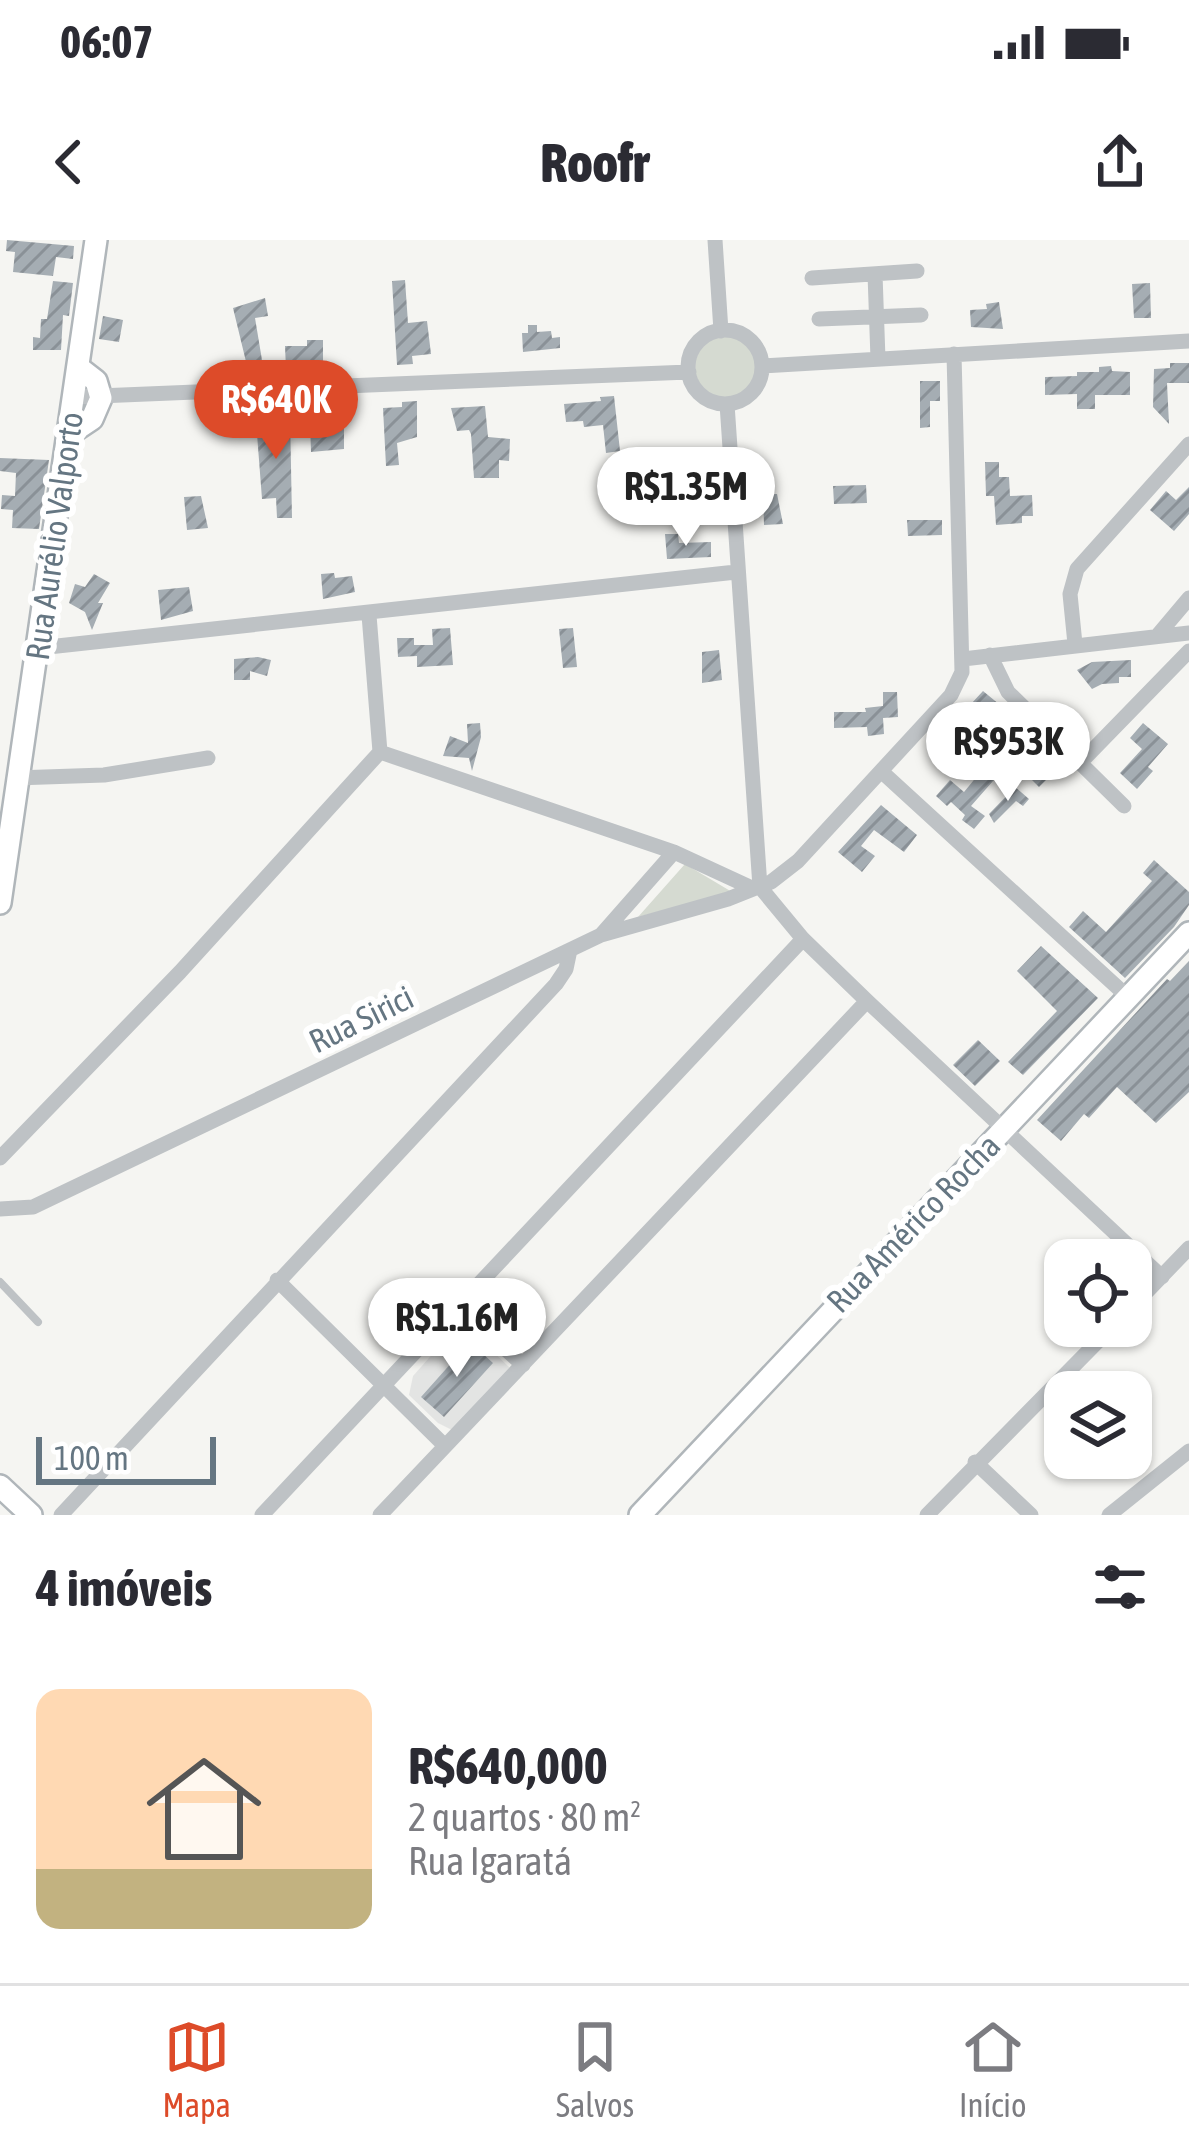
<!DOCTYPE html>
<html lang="pt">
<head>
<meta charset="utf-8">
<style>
	body { margin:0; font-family:"Asap Condensed",sans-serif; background:#f2f2f3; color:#2b2b33; height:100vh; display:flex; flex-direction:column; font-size:45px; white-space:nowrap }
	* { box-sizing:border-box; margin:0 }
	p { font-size:39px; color:#7c7c81 }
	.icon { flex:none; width:66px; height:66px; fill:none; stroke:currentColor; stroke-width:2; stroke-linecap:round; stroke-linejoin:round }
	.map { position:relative; height:1275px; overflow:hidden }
	.panel { display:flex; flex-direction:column; background:#fff; flex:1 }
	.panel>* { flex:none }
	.controls { position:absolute; left:1044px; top:999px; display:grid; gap:24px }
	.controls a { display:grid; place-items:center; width:108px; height:108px; border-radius:24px; background:#fff; box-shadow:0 3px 9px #0004; font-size:60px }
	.scale { position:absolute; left:36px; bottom:30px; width:180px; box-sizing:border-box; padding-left:12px; border:6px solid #657682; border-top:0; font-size:33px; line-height:42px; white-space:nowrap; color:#657682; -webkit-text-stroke:9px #fff; paint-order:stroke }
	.price { position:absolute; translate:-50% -102px; padding:0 27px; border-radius:42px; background:#fff; color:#222; font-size:39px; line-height:78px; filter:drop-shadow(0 3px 6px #0008) }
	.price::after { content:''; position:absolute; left:50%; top:72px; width:36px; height:27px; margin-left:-18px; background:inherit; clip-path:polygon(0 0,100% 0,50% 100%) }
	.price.active { background:#dd4b29; color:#fff }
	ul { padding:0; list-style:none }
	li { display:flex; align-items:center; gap:36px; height:300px; padding:0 36px }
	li+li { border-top:3px solid #e1e1e2 }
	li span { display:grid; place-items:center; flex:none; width:336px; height:240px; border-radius:24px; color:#555 }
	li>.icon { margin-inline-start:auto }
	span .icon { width:144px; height:144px; fill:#fffc; stroke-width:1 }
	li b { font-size:51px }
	h2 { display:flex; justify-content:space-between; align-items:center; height:144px; padding:0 36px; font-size:51px }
	.status { display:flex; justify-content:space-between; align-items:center; height:84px; padding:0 60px; background:#fff; direction:ltr }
	.status svg { height:33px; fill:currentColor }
	header { display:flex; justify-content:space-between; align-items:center; height:156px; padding:0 36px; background:#fff; font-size:54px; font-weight:800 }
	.tab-bar { display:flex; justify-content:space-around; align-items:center; height:168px; border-top:3px solid #e1e1e2; background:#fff; font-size:33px; color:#7c7c81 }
	.tab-bar a { display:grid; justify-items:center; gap:6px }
	.tab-bar .active { color:#dd4b29 }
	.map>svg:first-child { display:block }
	.built { fill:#e3e4e3 }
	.green { fill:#d5dad1 }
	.building { fill:url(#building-hatch) }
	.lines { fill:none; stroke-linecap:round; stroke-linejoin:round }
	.secondary-casing { stroke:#b0b6ba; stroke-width:26 }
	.lane { stroke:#bec2c5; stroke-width:8 }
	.street { stroke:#bec2c5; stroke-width:15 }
	.secondary { stroke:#fff; stroke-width:21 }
	.labels { text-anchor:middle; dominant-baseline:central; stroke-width:12; stroke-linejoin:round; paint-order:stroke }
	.street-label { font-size:33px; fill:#657682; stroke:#fff }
</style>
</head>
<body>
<div class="status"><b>06:07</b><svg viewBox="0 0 49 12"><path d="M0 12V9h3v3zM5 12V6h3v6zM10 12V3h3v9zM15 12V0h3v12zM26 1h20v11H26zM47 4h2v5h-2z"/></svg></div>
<header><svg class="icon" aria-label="back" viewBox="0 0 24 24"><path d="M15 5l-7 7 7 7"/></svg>Roofr<svg class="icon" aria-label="share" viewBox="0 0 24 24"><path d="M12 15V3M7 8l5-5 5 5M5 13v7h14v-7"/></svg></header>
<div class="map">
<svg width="1189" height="1275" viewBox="0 0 1189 1275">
	<defs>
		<pattern id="building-hatch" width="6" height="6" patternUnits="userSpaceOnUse" patternTransform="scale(3)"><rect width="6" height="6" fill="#a5adb3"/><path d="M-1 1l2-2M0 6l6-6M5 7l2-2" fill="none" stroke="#8a9197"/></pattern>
	</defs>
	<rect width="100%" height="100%" fill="#f5f5f2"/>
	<path class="built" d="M460,1089L471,1090L514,1132L458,1193L438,1183L409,1155L413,1136L452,1092Z"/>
	<path class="green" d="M695 127a31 31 0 1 1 62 0a31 31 0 1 1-62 0Z
		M685,624L732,652L638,677Z"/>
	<path class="building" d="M7,0L74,6L73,19L56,17L53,36L13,32L15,12L6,11Z
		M405,40L408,83L427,81L431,114L412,116L413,124L397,125L392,41Z
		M53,41L73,43L69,76L63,75L61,110H33V97L40,98L41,79H47Z
		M1150,43L1151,78H1134L1132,44Z
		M265,58L268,76L255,78L264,132L249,134L233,68Z
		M999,62L1003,89L971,87L970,70L987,69L986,64Z
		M103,76L123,80L119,102L99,99Z
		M528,85H537V92L551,91L552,98L560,97V108L523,112L522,93H528Z
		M307,100H323V123L300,124V128L286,129L285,106H307Z
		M1170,123H1189V143H1167L1169,184L1153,167L1154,129L1170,128Z
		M1111,126L1112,131L1130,132V155H1095V169H1077V154L1045,155V137L1077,136V132H1099V127Z
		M920,141H940V161H930V187L920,188Z
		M614,156L620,211L606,213L603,185L584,187L583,181L566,182L564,164L601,161L600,157Z
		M417,161V197L397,203L399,225L386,226L383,168L402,167V162Z
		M485,166L488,197L510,199L509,221L499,220V238H474L471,194L469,190L457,191L451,168Z
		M275,174H290L292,278H277L276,258L262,259L256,181L275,180Z
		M327,181V184H344V209L311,212L310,182Z
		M0,218L49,220L39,289L12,288L13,270L1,269L2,255L15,256L16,233L0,231Z
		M985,222H999V237H1009L1010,256L1032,255L1033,276H1022V283L996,285L994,256H986Z
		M866,245L867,263L834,264L833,246Z
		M1189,247V274L1174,291L1150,270L1166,251L1176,260Z
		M763,254H777L783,284L764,285Z
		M201,256L208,288L187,290L184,257Z
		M907,280H942V295L908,296Z
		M665,294H678L679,303L711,302V317L667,319Z
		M334,333L335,338L352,336L355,352L323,359L321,334Z
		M94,334L110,343L98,363H103L92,390L85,372L69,363L75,344L85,347Z
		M189,347L193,371L161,380L158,350Z
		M450,388L453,425L417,427V416L398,417L397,398H414V405H433L432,389Z
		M573,388L577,427L563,428L559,389Z
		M719,410L722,440L702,443V412Z
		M258,417L271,420L267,436L250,431V440H234V419Z
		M1131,420V437H1119V443L1102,444L1092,449L1077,430L1092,422Z
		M983,451L1028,488L1016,502L971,464Z
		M883,452H897L898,477L883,478L884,494L868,496L867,487L834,488V472H866L865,468L883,466Z
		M480,483L481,497L472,531L469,518L443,516L450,496L468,503L467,484Z
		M1143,483L1168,504L1148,527L1153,531L1137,549L1120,533L1142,509L1130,498Z
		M1016,503L1038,526L1051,511L1063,523L1039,547L1005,513Z
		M988,523L1000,533L971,566L985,576L974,589L962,580L965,575L951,562L947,566L936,556L950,540L964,552Z
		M1015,547L1029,559L1023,566L1016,561L994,583L989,574Z
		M881,565L917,595L904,612L874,590L861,606L875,616L862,632L838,612Z
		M1154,620L1189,652V665L1174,687L1125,738L1069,687L1083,671L1106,692L1152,641L1143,633Z
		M1041,706L1098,758L1023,835L1008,822L1057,771L1017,731Z
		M1189,721V852L1156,883L1117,847L1089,878L1084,874L1061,901L1037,880L1167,739L1170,741Z
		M978,800L1000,821L975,846L953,825Z
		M470,1102L493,1123L444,1177L421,1157Z"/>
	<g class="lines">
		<defs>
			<path id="secondary" d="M68,195L92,179L101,158L96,141L78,127
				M0,663L96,0
				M0,1246L31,1275
				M640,1275L1189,693"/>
		</defs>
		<use href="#secondary" class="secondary-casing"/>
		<path class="lane" d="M0,1042L38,1082"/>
		<path class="street" d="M715,0L721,91
			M875,34L878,119
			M812,38L917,31
			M819,79L921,75
			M688 127a37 37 0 1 1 74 0a37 37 0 1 1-74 0Z
			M762,126L1189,101
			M74,157L689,132
			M727,164L760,647
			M369,375L380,512
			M1157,396L1189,358
			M1075,404L1070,354L1077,329L1189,204
			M39,408L736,332
			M990,415L1008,452L1124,566
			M963,419L1189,393
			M380,512L674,612L752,648
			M1080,523L1189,411
			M881,531L1128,757
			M15,538L104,535L208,518
			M760,647L803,699L867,761L1162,1037
			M601,695L674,612
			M0,918L180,732L380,512
			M0,969L33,967L601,695L728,659L771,642L798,621L951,455L962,432L954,114
			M277,1040L444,1205
			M458,1066L523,1125
			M1131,1068L1189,1008
			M975,1222L1031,1275
			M61,1275L556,744L566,729L570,710
			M262,1275L803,699
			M380,1275L867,761
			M927,1275L1113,1086
			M1109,1275L1189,1211"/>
		<use href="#secondary" class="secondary"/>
	</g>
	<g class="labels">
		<g class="street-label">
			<text transform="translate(54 296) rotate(-82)">Rua Aurélio Valporto</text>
			<text transform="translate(361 779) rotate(-26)">Rua Sirici</text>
			<text transform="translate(913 983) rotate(-46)">Rua Américo Rocha</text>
		</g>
	</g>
</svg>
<div class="controls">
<a><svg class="icon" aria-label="locate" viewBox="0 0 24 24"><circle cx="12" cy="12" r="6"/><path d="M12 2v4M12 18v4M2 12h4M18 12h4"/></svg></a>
<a><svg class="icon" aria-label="layers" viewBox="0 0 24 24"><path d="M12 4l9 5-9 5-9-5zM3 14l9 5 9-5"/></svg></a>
</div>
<div class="scale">100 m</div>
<b class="price active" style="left:276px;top:222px">R$640K</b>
<b class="price" style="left:686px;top:309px">R$1.35M</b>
<b class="price" style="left:1008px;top:564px">R$953K</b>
<b class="price" style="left:457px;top:1140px">R$1.16M</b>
</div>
<section class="panel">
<h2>4 imóveis<svg class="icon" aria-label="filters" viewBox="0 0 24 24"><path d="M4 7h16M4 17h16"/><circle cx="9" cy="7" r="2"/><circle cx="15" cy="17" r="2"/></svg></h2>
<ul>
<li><span style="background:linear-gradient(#ffd9b3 75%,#c2b280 0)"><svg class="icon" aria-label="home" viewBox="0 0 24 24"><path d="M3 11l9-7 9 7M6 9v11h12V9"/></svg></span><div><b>R$640,000</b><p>2 quartos · 80 m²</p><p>Rua Igaratá</p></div></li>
</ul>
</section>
<nav class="tab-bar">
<a class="active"><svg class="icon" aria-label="map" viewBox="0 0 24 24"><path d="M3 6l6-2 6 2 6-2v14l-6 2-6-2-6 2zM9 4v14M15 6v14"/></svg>Mapa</a>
<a><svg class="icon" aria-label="saved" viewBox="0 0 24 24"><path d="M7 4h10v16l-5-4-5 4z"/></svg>Salvos</a>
<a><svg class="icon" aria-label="home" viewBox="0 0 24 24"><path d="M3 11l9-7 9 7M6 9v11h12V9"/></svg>Início</a>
</nav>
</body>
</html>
